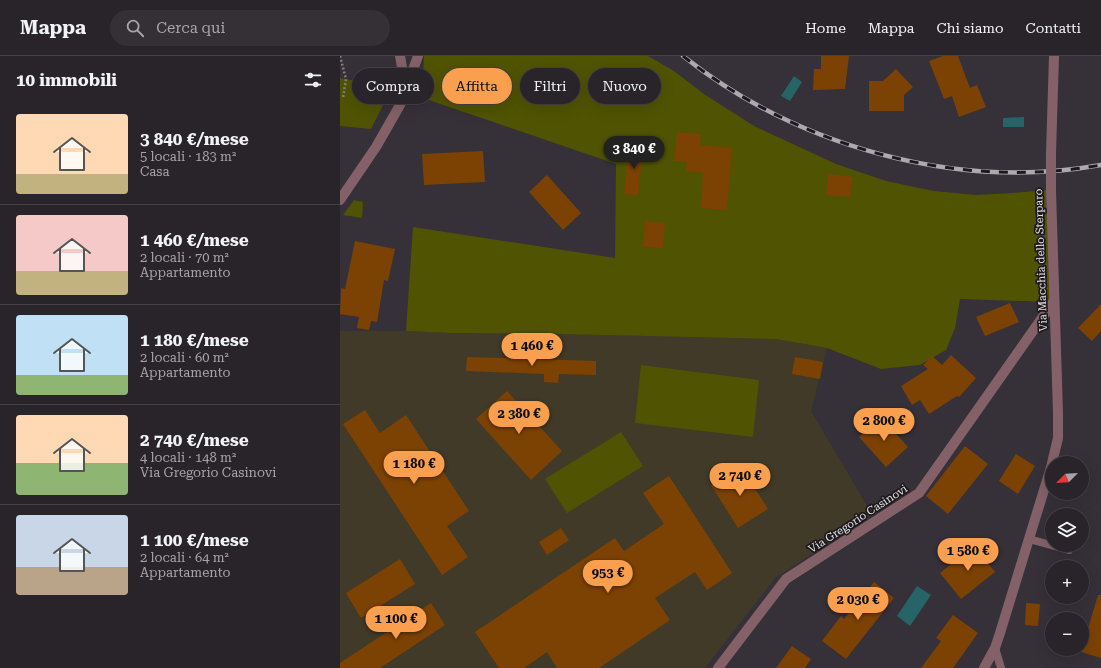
<!DOCTYPE html>
<html lang="it">
<head>
<meta charset="utf-8">
<style>
	body { margin:0; font-family:"Roboto Serif",serif; background:#343036; color:#f1f3f6; height:100vh; display:flex; flex-direction:column; font-size:15px; white-space:nowrap }
	* { box-sizing:border-box; margin:0 }
	p { font-size:13px; color:#a5a4a8 }
	.icon { flex:none; width:22px; height:22px; fill:none; stroke:currentColor; stroke-width:2; stroke-linecap:round; stroke-linejoin:round }
	.map { position:relative; flex:1; overflow:hidden }
	.drawer { display:flex; flex-direction:column; background:#28242a; width:340px }
	.drawer>* { flex:none }
	.top-card { position:absolute; left:12px; top:12px; width:380px; height:36px; display:flex; gap:8px }
	.needle { width:26px; rotate:246deg }
	.controls { position:absolute; left:705px; top:400px; display:grid; gap:8px }
	.controls a { display:grid; place-items:center; width:44px; height:44px; border-radius:50%; background:#28242a; box-shadow:0 4px 16px #0002,0 0 0 1px #444147; font-size:20px }
	.price { position:absolute; translate:-50% -34px; padding:0 9px; border-radius:14px; background:#f99f4d; color:#111; font-size:13px; line-height:26px; filter:drop-shadow(0 1px 2px #0008) }
	.price::after { content:''; position:absolute; left:50%; top:24px; width:12px; height:9px; margin-left:-6px; background:inherit; clip-path:polygon(0 0,100% 0,50% 100%) }
	.price.current { background:#222; color:#fff }
	ul { padding:0; list-style:none }
	li { display:flex; align-items:center; gap:12px; height:100px; padding:0 16px }
	li+li { border-top:1px solid #444147 }
	li span { display:grid; place-items:center; flex:none; width:112px; height:80px; border-radius:4px; color:#555 }
	li>.icon { margin-inline-start:auto }
	span .icon { width:48px; height:48px; fill:#fffc; stroke-width:1 }
	li b { font-size:17px }
	h2 { display:flex; justify-content:space-between; align-items:center; height:48px; padding:0 16px; font-size:17px }
	.chip { padding:0 14px; border-radius:18px; background:#28242a; box-shadow:0 4px 16px #0002,0 0 0 1px #444147; font-size:14px; line-height:36px }
	.chip.current { background:#f99f4d; color:#111 }
	header { display:flex; align-items:center; gap:24px; box-sizing:border-box; height:56px; padding:0 20px; background:#28242a; border-bottom:1px solid #444147 }
	header strong { font-size:19px }
	nav { display:flex; gap:22px; margin-inline-start:auto; font-size:14px }
	.search { width:280px; height:36px; background:#343036; display:flex; align-items:center; gap:10px; box-sizing:border-box; padding:0 14px; border-radius:22px; color:#a5a4a8; font-size:15px }
	main { display:flex; flex:1; min-height:0 }
	.map>svg:first-child { display:block }
	.industrial { fill:#413a28 }
	.green { fill:#505301 }
	.water { fill:#276467 }
	.building { fill:#7c4203 }
	.lines { fill:none; stroke-linecap:round; stroke-linejoin:round }
	.path { stroke:#817c82; stroke-width:2.5; stroke-dasharray:2 2; stroke-linecap:butt }
	.service { stroke:#846168; stroke-width:8 }
	.minor { stroke:#846168; stroke-width:10 }
	.tertiary { stroke:#846168; stroke-width:10 }
	.rail-casing { stroke:#ada9af; stroke-width:4.5 }
	.rail { stroke:#1c191d; stroke-width:3; stroke-dasharray:9; stroke-linecap:butt }
	.minor-bridge { stroke:#846168; stroke-width:10 }
	.labels { text-anchor:middle; dominant-baseline:central; stroke-width:3.5; stroke-linejoin:round; paint-order:stroke }
	.street-label { font-size:11px; fill:#e5e1e6; stroke:#1c191d }
</style>
</head>
<body>
<header>
<strong>Mappa</strong>
<div class="search"><svg class="icon" aria-label="search" viewBox="0 0 24 24"><circle cx="10" cy="10" r="6"/><path d="M15 15l6 6"/></svg>Cerca qui</div>
<nav><a>Home</a><a>Mappa</a><a>Chi siamo</a><a>Contatti</a></nav>
</header>
<main>
<section class="drawer">
<h2>10 immobili<svg class="icon" aria-label="filters" viewBox="0 0 24 24"><path d="M4 7h16M4 17h16"/><circle cx="9" cy="7" r="2"/><circle cx="15" cy="17" r="2"/></svg></h2>
<ul>
<li><span style="background:linear-gradient(#ffd9b3 75%,#c2b280 0)"><svg class="icon" aria-label="home" viewBox="0 0 24 24"><path d="M3 11l9-7 9 7M6 9v11h12V9"/></svg></span><div><b>3 840 €/mese</b><p>5 locali · 183 m²</p><p>Casa</p></div></li>
<li><span style="background:linear-gradient(#f6c9c9 70%,#c2b280 0)"><svg class="icon" aria-label="home" viewBox="0 0 24 24"><path d="M3 11l9-7 9 7M6 9v11h12V9"/></svg></span><div><b>1 460 €/mese</b><p>2 locali · 70 m²</p><p>Appartamento</p></div></li>
<li><span style="background:linear-gradient(#bfe0f5 75%,#8fb573 0)"><svg class="icon" aria-label="home" viewBox="0 0 24 24"><path d="M3 11l9-7 9 7M6 9v11h12V9"/></svg></span><div><b>1 180 €/mese</b><p>2 locali · 60 m²</p><p>Appartamento</p></div></li>
<li><span style="background:linear-gradient(#ffd9b3 60%,#8fb573 0)"><svg class="icon" aria-label="home" viewBox="0 0 24 24"><path d="M3 11l9-7 9 7M6 9v11h12V9"/></svg></span><div><b>2 740 €/mese</b><p>4 locali · 148 m²</p><p>Via Gregorio Casinovi</p></div></li>
<li><span style="background:linear-gradient(#c9d6e8 65%,#b9a48a 0)"><svg class="icon" aria-label="home" viewBox="0 0 24 24"><path d="M3 11l9-7 9 7M6 9v11h12V9"/></svg></span><div><b>1 100 €/mese</b><p>2 locali · 64 m²</p><p>Appartamento</p></div></li>
</ul>
</section>
<div class="map">
<svg width="761" height="612" viewBox="0 0 761 612">
	<rect width="100%" height="100%" fill="#363038"/>
	<path class="industrial" d="M0,275H66L111,277L218,278L436,283L487,292L471,355L532,458L435,522L365,612H0Z"/>
	<path class="green" d="M84,0H308L334,15L364,38L414,70L496,108L546,125L594,135L636,139L672,137L706,134L710,246L620,243L615,272L606,294L580,309L541,313L487,292L436,283L218,278L111,277L66,275L73,171L275,202L276,108L80,41L86,34L83,19Z
		M0,22L39,29L51,33L31,73L0,70Z
		M14,144L23,146L22,162L3,159Z
		M301,309L419,324L413,381L295,367Z
		M281,376L303,410L227,457L205,423Z"/>
	<path class="water" d="M454,20L462,26L450,45L441,40Z
		M684,61V71H663V62Z
		M577,530L591,539L570,570L557,560Z"/>
	<path class="building" d="M481,0H509L505,33L473,34L474,13H481Z
		M603,0H618L630,32L637,29L646,51L619,61L612,40L604,43L589,5Z
		M556,13L573,31L564,39V55H529V25H543Z
		M337,76L361,78L360,89L392,92L387,154L361,152L363,117L346,115L347,106L334,105Z
		M289,88L303,89L298,139L284,138Z
		M143,95L145,126L84,129L82,98Z
		M488,118L513,121L510,141L486,139Z
		M207,119L241,157L223,174L189,136Z
		M305,165L325,167L323,192L303,191Z
		M15,185L55,193L48,225L44,224L37,266L31,265L29,274L17,272L19,261L0,258L1,232L5,233Z
		M670,247L679,266L645,280L636,261Z
		M761,248V275L752,285L738,272Z
		M611,299L636,322L619,341L617,340L589,358L580,344L572,349L561,330L588,313L583,309L592,300L602,309Z
		M127,301L256,305V319L219,318L218,327L204,326V318L126,315Z
		M455,301L483,306L480,323L452,318Z
		M167,335L222,395L191,424L136,363Z
		M25,354L40,377L66,359L129,455L107,470L128,501L102,519L3,368Z
		M541,361L568,391L546,411L519,381Z
		M625,390L648,408L608,458L586,440Z
		M676,398L695,410L678,438L659,425Z
		M401,410L428,453L398,472L371,429Z
		M329,420L392,517L367,534L355,516L315,542L330,564L259,612H217L207,596L184,612H159L135,576L275,482L284,495L324,468L303,437Z
		M221,472L229,484L207,499L199,486Z
		M634,490L655,516L621,543L600,517Z
		M60,503L75,528L21,562L6,537Z
		M534,526L554,542L506,603L482,585L501,560L504,563Z
		M758,539H761V602L741,596Z
		M91,547L105,569L40,612H0V607Z
		M686,547L700,548L698,570L685,569Z
		M613,559L638,577L613,612H581L601,585L596,582Z
		M452,590L471,603L465,612H436Z"/>
	<g class="lines">
		<path class="path" d="M0,0L6,23L3,42"/>
		<path class="service" d="M689,483L729,494
			M655,592L661,612"/>
		<path class="minor" d="M711,97L714,0
			M711,135L718,357V382L712,407
			M378,612L446,523L579,437L714,245
			M644,612L655,592L660,577L712,408"/>
		<path class="tertiary" d="M60,0L63,17L61,36
			M0,144L36,91L60,49L78,0"/>
		<defs>
			<path id="rail" d="M343,0C458,91 617,135 761,109"/>
		</defs>
		<use href="#rail" class="rail-casing"/>
		<use href="#rail" class="rail"/>
		<path class="minor-bridge" d="M711,97V135"/>
	</g>
	<g class="labels">
		<g class="street-label">
			<text transform="translate(701 204) rotate(-92)">Via Macchia dello Sterparo</text>
			<text transform="translate(518 463) rotate(-33)">Via Gregorio Casinovi</text>
		</g>
	</g>
</svg>
<div class="controls">
<a><svg class="needle" viewBox="-14 -14 28 28"><path d="M0-13l5 13h-10z" fill="#e53935"/><path d="M0 13l5-13h-10z" fill="#a5a4a8"/></svg></a>
<a><svg class="icon" aria-label="layers" viewBox="0 0 24 24"><path d="M12 4l9 5-9 5-9-5zM3 14l9 5 9-5"/></svg></a>
<a>+</a>
<a>−</a>
</div>
<b class="price current" style="left:294px;top:114px">3 840 €</b>
<b class="price" style="left:192px;top:311px">1 460 €</b>
<b class="price" style="left:179px;top:379px">2 380 €</b>
<b class="price" style="left:544px;top:386px">2 800 €</b>
<b class="price" style="left:74px;top:429px">1 180 €</b>
<b class="price" style="left:400px;top:441px">2 740 €</b>
<b class="price" style="left:628px;top:516px">1 580 €</b>
<b class="price" style="left:268px;top:538px">953 €</b>
<b class="price" style="left:518px;top:565px">2 030 €</b>
<b class="price" style="left:56px;top:584px">1 100 €</b>
<div class="top-card">
<a class="chip">Compra</a>
<a class="chip current">Affitta</a>
<a class="chip">Filtri</a>
<a class="chip">Nuovo</a>
</div>
</div>
</main>
</body>
</html>
